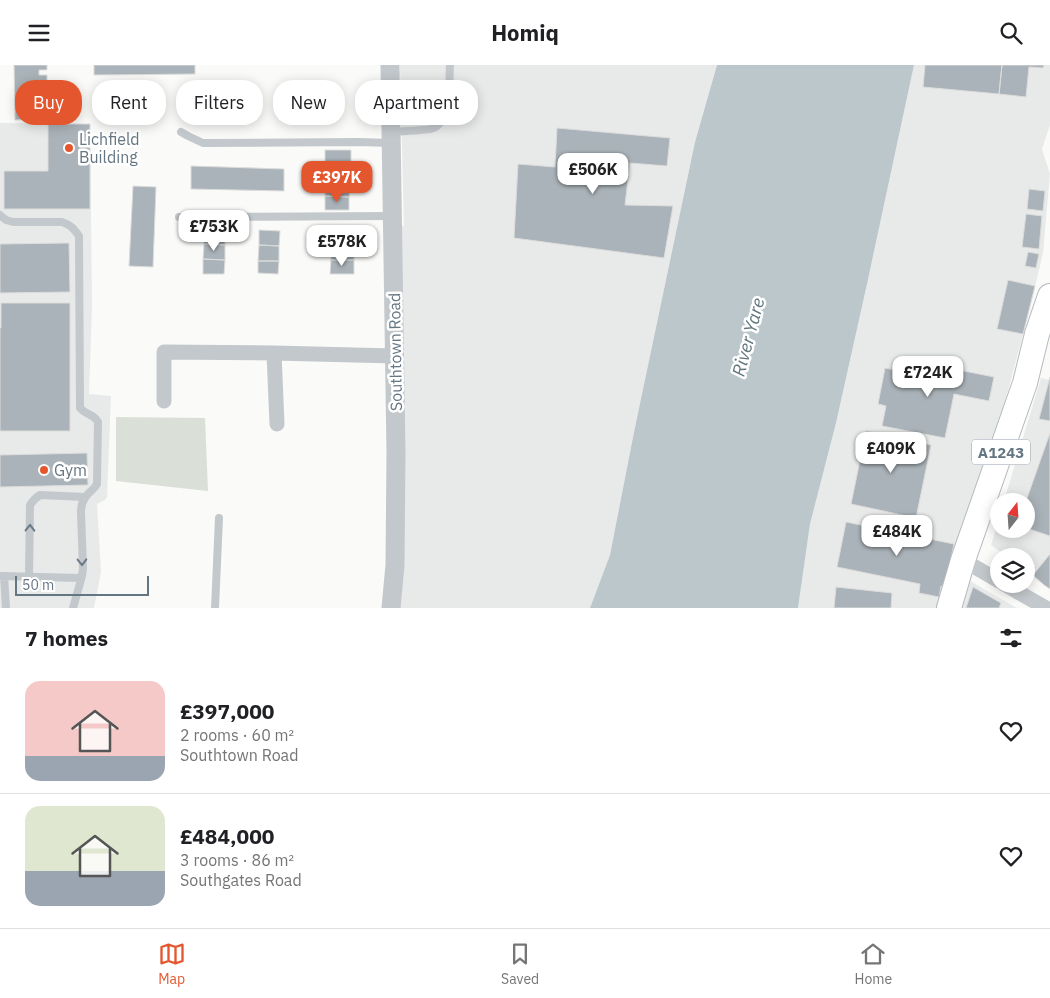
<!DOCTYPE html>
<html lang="en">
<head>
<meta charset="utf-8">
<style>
	body { margin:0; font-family:"IBM Plex Sans",sans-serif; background:#f6f6f6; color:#202124; height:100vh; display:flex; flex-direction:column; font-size:19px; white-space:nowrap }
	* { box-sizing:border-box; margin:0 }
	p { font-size:16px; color:#757577 }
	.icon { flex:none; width:28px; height:28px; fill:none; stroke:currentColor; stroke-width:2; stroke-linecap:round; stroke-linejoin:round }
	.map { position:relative; height:543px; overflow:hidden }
	.sheet { display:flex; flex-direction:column; background:#fff; flex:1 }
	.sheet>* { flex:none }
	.guide { position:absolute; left:15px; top:15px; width:500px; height:45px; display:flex; gap:10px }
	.needle { width:32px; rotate:17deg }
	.buttons { position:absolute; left:990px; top:428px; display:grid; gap:10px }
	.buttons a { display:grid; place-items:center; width:45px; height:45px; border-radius:50%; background:#fff; box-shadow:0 2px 12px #0003; font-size:25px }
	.scale { position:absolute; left:15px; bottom:12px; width:134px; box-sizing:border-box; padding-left:5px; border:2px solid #657683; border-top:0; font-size:14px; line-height:18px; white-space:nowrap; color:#657683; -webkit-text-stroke:4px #fff; paint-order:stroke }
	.price { position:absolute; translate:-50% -42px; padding:0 11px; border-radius:10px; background:#fff; color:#222; font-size:16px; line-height:32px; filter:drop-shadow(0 1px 2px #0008) }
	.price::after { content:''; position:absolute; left:50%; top:30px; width:15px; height:11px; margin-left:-8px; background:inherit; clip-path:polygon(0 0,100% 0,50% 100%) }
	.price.on { background:#e4572e; color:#fff }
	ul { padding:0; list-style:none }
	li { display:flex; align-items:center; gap:15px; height:125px; padding:0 25px }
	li+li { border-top:1px solid #e0e0e0 }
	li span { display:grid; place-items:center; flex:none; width:140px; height:100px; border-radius:15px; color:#555 }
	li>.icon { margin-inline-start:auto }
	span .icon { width:60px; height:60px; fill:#fffc; stroke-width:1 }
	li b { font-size:21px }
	h2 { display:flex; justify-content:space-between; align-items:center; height:60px; padding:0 25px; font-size:21px }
	.pill { padding:0 18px; border-radius:20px; background:#fff; box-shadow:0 2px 12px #0003; font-size:18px; line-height:45px }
	.pill.on { background:#e4572e; color:#fff }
	header { display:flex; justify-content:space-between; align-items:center; height:65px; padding:0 25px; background:#fff; font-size:22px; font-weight:800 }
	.tabs { display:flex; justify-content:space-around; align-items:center; height:70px; border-top:1px solid #e0e0e0; background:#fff; font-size:14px; color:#757577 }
	.tabs a { display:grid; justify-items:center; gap:2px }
	.tabs .on { color:#e4572e }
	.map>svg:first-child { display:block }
	.built { fill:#e8e9e9 }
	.green { fill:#dadfd7 }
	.water { fill:#bbc7cb }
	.building { fill:#aab3b9; stroke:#dcdcda }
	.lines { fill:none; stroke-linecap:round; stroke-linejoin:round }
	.primary-casing { stroke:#b5babe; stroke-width:26 }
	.service { stroke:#c3c8cc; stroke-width:8 }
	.minor { stroke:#c3c8cc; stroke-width:15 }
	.tertiary { stroke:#c3c8cc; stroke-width:19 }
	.primary { stroke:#fff; stroke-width:24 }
	.oneway { stroke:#6a7a87 }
	.poi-dot { fill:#e4572e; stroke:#fff; stroke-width:2 }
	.labels { text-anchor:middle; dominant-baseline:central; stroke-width:5; stroke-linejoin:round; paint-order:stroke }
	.shield { fill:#fff; stroke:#939fa8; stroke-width:1 }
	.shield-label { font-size:15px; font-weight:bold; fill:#657683 }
	.poi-label { font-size:16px; fill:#657683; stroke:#fff; text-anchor:start }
	.street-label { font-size:16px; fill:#657683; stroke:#fff }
	.water-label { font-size:18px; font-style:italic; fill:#60757c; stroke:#fff }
</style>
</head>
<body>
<header><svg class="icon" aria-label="menu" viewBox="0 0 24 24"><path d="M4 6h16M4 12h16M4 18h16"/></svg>Homiq<svg class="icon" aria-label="search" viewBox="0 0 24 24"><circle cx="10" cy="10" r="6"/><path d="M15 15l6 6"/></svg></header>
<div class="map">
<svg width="1050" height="543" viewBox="0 0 1050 543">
	<rect width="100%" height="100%" fill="#fafaf8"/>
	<path class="built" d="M400,0H717L695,77L634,367L610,490L590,543H391L393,161H404Z
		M914,0H1050V60L1042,84L1050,109L1043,188L1029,247L998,363L940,543H798L810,459L836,358L867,219Z
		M0,58L90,59L92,241L89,329L111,331L107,432L105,435L97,439L101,507L94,543H0Z
		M1041,313L1050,315V524L1026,507V491H1006L991,480L999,455V464H1026V436H1004Z
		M970,516L1017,543H962Z"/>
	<path class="green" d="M116,352L205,353L208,426L116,416Z"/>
	<path class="water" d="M717,0H914L867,219L836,358L810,459L798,543H590L610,490L634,367L695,77Z"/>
	<path class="building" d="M14,0H47V5H39V10H47V28H40V34H48L49,51H39V54L15,55Z
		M94,0H195V9L94,10Z
		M925,0H1002L999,29L923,22Z
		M1002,0H1044L1043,3L1029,2L1026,32L999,29Z
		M48,59H90V144H4V106H48Z
		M557,63L670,73L667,101L630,98L625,140L673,141L664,193L514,173L518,99L555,102Z
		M325,85H351V101L325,100Z
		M325,100L351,101L350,117H325Z
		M191,101L284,104V126L191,124Z
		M325,117H350L349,132L325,131Z
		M133,121L156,122L153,202L129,201Z
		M1029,124L1045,126L1043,146L1027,144Z
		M325,131L349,132V145H325Z
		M1026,149L1042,151L1039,184L1022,182Z
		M204,165H225V180L204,179Z
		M259,165L280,166L279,181L259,180Z
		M69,178L70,227L0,228V179Z
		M204,179L225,180V195L203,194Z
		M331,179H354V195H331Z
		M259,180L279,181V196H258Z
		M1028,187L1039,189L1036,203L1025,201Z
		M203,194L225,195L224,209H203Z
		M331,195H354V209H330Z
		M258,196H279L278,209L258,208Z
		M1008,215L1035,221L1023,269L997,264Z
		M1,238H70V366H0V263H1Z
		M934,300L994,312L989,336L954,329L945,373L882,361L886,341L878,339L885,303L932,312Z
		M1050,312V356L1039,354Z
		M866,366L931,380L916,453L851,439Z
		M1050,368V471L1026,463V436Z
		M87,388L88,420L0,422V390Z
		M846,457L954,479L945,522L941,521L939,532L919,528L920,519L837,502Z
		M1050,489V524L1044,520L1033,510Z
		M836,522L892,528L891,543H834Z
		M973,522L1001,538L999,543H966Z"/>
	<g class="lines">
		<defs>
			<path id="primary" d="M949,543L963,495L1025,318L1037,269L1050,231"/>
		</defs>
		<use href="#primary" class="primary-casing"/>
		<path class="service" d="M181,67L188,71L203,78L358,77L391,78
			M391,67C399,66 428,66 434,63C451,55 449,16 450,0
			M0,150L6,155L13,157H62C71,160 74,164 79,171L80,343C86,350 94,349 98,357L97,419C94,425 88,427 85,433C82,437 81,442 81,447L83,503L82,511L73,543
			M179,152L392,151
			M0,511L81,513
			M4,511L6,543
			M29,512L30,440C33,435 35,433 40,430L85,432
			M215,543L219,453"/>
		<path class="minor" d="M274,288L277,359
			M164,336V287L274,288L395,291
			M963,495L999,516
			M1004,519L1046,543"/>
		<path class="tertiary" d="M390,0L396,387L395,500L391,543"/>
		<use href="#primary" class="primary"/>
	</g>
	<defs><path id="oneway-chevron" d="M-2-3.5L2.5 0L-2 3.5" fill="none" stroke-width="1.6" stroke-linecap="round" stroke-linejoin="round" transform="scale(1.25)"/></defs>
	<g class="oneway">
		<use href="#oneway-chevron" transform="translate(30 463) rotate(-89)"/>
		<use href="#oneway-chevron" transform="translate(82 497) rotate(89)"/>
	</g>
	<g class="poi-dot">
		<circle cx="69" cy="83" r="5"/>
		<circle cx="44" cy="405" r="5"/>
	</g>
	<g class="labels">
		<rect class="shield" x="972" y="374.5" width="58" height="25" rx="4"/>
		<g class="shield-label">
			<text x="1001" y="387">A1243</text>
		</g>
		<g class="poi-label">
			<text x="79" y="74">Lichfield<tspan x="79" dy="18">Building</tspan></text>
			<text x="54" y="405">Gym</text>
		</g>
		<g class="street-label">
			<text transform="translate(395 287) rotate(-91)">Southtown Road</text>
		</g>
		<g class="water-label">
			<text transform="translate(748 272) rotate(-75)">River Yare</text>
		</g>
	</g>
</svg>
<div class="buttons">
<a><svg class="needle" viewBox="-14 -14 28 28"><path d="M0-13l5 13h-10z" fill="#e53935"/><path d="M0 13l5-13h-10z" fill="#757577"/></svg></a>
<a><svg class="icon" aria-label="layers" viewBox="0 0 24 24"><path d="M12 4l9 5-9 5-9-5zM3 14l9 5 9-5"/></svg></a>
</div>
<div class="scale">50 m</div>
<b class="price" style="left:593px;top:130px">£506K</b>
<b class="price on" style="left:337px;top:138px">£397K</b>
<b class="price" style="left:214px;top:187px">£753K</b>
<b class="price" style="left:342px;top:202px">£578K</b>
<b class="price" style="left:928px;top:333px">£724K</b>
<b class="price" style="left:891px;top:409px">£409K</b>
<b class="price" style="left:897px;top:492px">£484K</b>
<div class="guide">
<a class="pill on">Buy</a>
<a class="pill">Rent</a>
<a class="pill">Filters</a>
<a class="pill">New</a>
<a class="pill">Apartment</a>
</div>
</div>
<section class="sheet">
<h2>7 homes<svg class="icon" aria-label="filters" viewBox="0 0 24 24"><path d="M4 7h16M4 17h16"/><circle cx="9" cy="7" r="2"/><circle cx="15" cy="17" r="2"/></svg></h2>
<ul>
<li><span style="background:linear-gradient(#f6c9c9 75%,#9aa5b1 0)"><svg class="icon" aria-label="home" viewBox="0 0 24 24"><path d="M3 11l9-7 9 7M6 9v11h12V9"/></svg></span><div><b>£397,000</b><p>2 rooms · 60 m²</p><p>Southtown Road</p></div><svg class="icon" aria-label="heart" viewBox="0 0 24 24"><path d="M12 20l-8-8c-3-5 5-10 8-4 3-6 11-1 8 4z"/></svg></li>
<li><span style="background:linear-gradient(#dfe7d0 65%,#9aa5b1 0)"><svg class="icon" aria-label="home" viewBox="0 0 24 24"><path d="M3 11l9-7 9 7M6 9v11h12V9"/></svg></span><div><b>£484,000</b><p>3 rooms · 86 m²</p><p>Southgates Road</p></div><svg class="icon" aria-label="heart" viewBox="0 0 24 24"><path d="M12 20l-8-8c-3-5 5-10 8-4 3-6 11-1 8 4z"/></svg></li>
</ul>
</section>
<nav class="tabs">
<a class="on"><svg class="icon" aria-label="map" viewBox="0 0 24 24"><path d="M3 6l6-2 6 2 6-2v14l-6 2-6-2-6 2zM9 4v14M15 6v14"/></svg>Map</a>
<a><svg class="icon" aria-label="saved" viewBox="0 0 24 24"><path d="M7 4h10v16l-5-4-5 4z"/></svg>Saved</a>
<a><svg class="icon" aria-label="home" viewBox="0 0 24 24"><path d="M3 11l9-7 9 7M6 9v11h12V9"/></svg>Home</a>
</nav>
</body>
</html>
